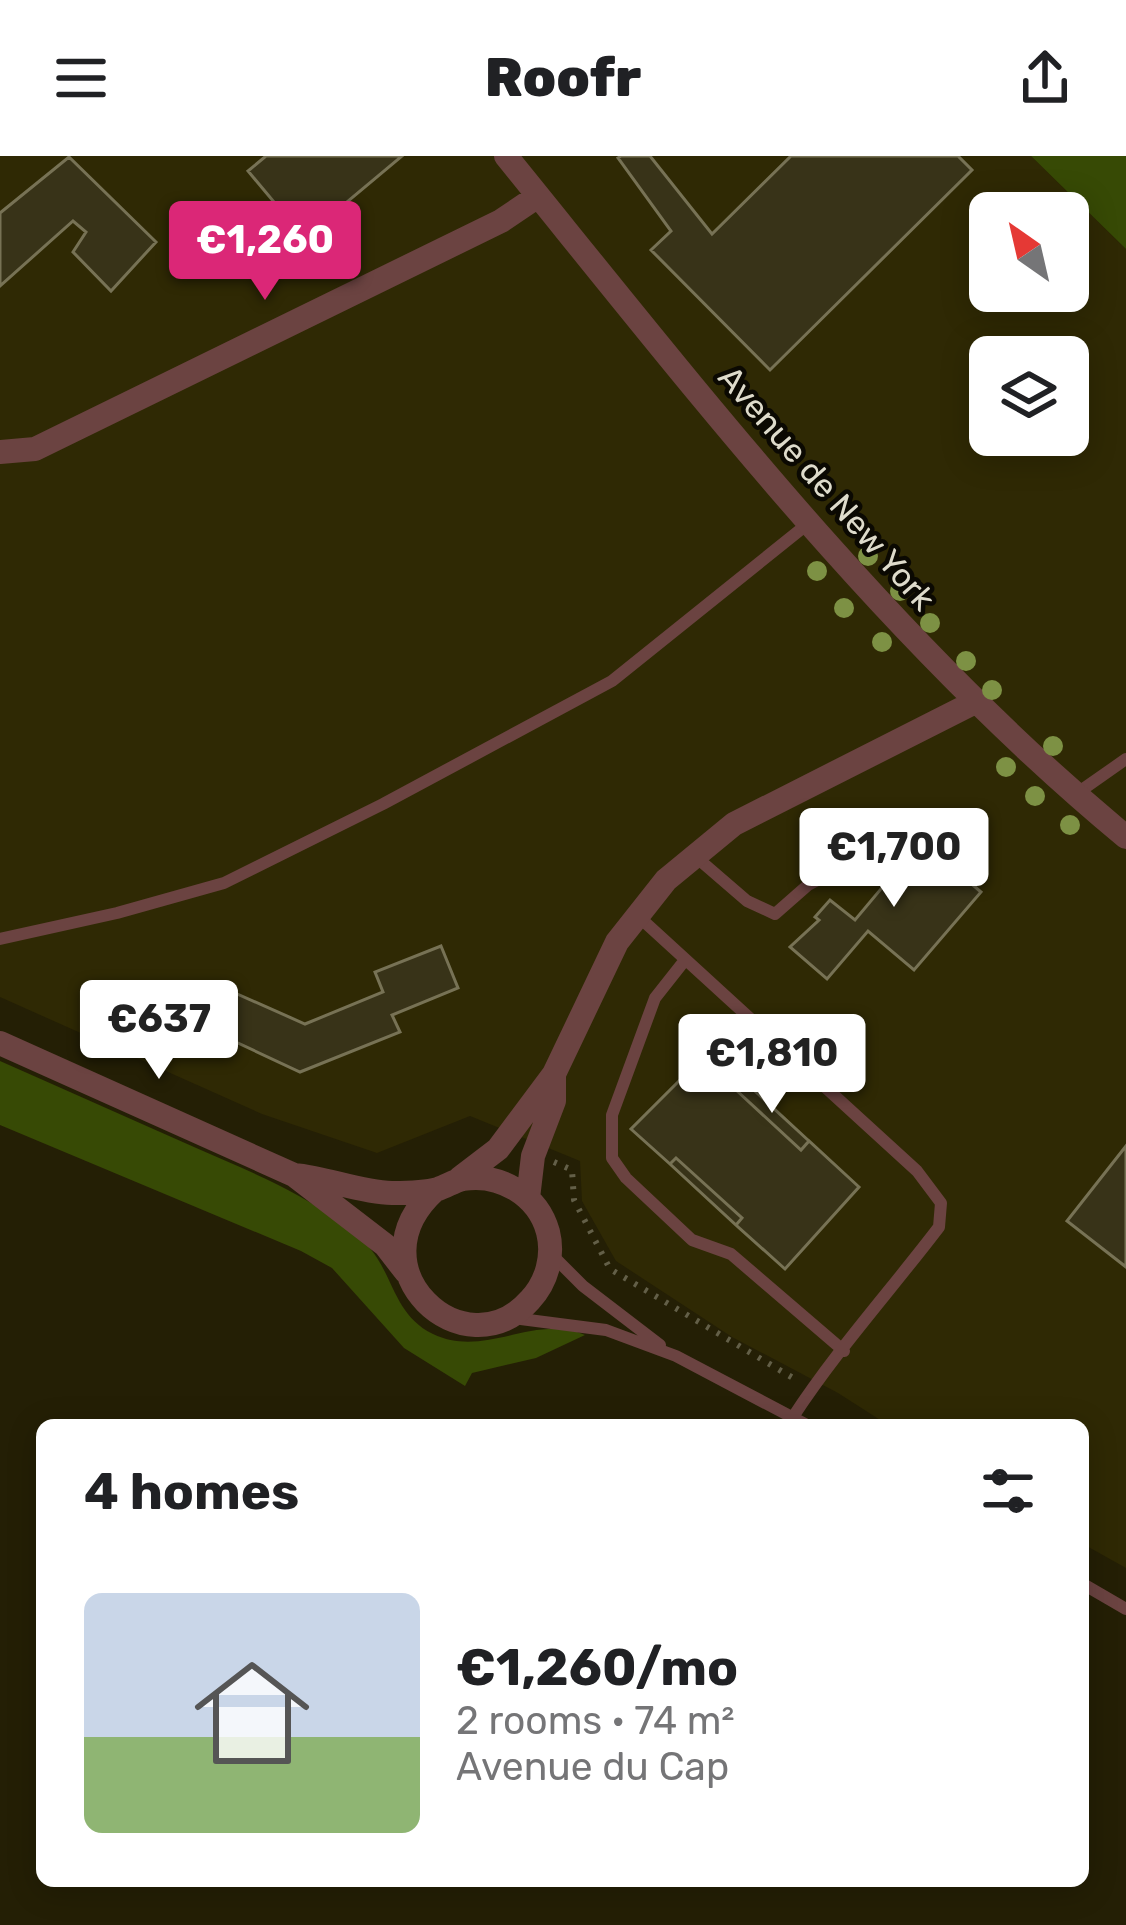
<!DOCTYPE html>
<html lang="en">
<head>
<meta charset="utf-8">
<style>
	body { margin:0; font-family:Rubik,sans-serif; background:#f2f2f2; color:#202124; height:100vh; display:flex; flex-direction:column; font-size:45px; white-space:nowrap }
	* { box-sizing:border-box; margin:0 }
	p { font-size:39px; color:#757577 }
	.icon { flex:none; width:66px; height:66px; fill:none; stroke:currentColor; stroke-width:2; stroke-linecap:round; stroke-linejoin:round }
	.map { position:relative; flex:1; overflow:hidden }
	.drawer { position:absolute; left:36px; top:1263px; width:1053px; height:468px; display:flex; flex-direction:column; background:#fff; border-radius:18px; box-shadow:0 6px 30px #0003 }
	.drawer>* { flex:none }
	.needle { width:78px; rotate:326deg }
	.controls { position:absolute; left:969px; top:36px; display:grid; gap:24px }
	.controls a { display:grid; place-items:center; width:120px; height:120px; border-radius:18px; background:#fff; box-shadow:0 6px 30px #0003; font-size:60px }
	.price { position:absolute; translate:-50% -102px; padding:0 27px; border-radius:12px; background:#fff; color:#222; font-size:39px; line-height:78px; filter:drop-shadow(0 3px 6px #0008) }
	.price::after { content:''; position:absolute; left:50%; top:72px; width:36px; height:27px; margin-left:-18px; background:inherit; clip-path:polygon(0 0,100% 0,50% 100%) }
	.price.active { background:#db2777; color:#fff }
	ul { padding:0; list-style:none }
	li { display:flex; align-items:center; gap:36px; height:300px; padding:0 48px }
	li+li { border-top:3px solid #e0e0e0 }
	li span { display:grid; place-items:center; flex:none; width:336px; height:240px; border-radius:18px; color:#555 }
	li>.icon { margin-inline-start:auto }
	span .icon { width:144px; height:144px; fill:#fffc; stroke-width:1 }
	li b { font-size:51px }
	h2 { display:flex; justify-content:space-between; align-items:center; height:144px; padding:0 48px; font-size:51px }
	header { display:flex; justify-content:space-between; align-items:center; height:156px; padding:0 48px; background:#fff; font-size:54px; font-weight:800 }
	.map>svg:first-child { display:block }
	.built { fill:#2f2904; fill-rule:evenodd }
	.green { fill:#374a05 }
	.building { fill:#383318; stroke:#777255; stroke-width:3 }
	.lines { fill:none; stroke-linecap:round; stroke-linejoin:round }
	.path { stroke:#635f48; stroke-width:6; stroke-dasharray:3 9; stroke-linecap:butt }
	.lane { stroke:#6b4341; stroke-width:12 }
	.street { stroke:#6b4341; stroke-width:24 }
	.tree { fill:#7d9144 }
	.labels { text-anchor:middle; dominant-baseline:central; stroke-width:9; stroke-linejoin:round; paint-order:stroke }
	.street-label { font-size:33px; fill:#dedbcb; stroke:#0b0902 }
</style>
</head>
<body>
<header><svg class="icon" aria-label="menu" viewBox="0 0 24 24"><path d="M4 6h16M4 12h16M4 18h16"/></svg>Roofr<svg class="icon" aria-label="share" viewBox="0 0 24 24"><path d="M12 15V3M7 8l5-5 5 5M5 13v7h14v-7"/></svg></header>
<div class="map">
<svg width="1126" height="1769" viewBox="0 0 1126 1769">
	<rect width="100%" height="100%" fill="#241f05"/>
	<path class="built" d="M0,0H1031L1126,93V1412L1083,1388V1269H888L838,1237L732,1181L616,1105L582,1045L580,1005L470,960L377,997L262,958L0,841ZM990,57H1068V135H990ZM990,201H1068V279H990Z"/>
	<path class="green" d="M1031,0H1126V93Z
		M0,905C65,934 129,962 194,991C244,1013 297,1034 341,1067C350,1073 362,1082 369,1091C394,1120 394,1159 433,1178C485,1203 534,1157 585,1179L536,1202L472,1217L465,1230L404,1192L332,1112L301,1095L0,969Z"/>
	<path class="building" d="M266,0H402L304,82L248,15Z
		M621,0H650L712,78L791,0H958L972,14L770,214L651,94L671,75L618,2Z
		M69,1L156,86L111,135L73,96L86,76L73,65L0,130V57Z
		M907,673L981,736L914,814L868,775L827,823L790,791L819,764L815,761L830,744L855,764L891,721L877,708Z
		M441,790L458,832L392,859L400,876L300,916L210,874L228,834L305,868L383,836L375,816Z
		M710,894L744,925L736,934L801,994L809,985L859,1031L785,1113L736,1069L742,1062L676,1002L670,1008L631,973Z
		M744,925L809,985L801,994L736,934Z
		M1126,990V1111L1067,1065Z
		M676,1002L742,1062L736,1069L670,1008Z"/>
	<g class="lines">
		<path class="path" d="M554,1006L572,1014L574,1044L610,1113L798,1225"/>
		<path class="lane" d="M1076,638L1126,603
			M696,701L747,745L775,758L808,729L859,702
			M638,760L917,1015L941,1047L939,1071C891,1134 836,1195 793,1261
			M0,783L117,757L224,727L383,648L612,525L810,366
			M685,804L655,842L612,959V1002L626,1022L692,1084L731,1098L844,1195
			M552,1099L583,1130L660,1189
			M513,1162L606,1174L676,1200L807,1269
			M1083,1428L1126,1453"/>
		<path class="street" d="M506,0C699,238 889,485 1126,681
			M0,296L35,293L501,65L538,40
			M0,887L294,1019L385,1089L406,1116
			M294,1019C327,1022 359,1036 392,1037C406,1037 425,1037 438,1033C447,1030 454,1025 463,1023C500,1017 538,1039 548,1076C554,1100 547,1126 530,1144C465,1218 349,1112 435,1034
			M460,1022L498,993L554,918
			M528,1042L533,1000L554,945V918L617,786L666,724L734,668L977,545"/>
	</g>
	<g class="tree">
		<circle cx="868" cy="400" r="10"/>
		<circle cx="817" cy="415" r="10"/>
		<circle cx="900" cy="435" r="10"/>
		<circle cx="844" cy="452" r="10"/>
		<circle cx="930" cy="467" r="10"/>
		<circle cx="882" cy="486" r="10"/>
		<circle cx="966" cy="505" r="10"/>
		<circle cx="992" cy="534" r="10"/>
		<circle cx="1053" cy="590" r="10"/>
		<circle cx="1006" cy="611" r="10"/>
		<circle cx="1035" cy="640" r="10"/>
		<circle cx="1070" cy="669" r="10"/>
	</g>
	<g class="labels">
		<g class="street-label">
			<text transform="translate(827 332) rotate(49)">Avenue de New York</text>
		</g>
	</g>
</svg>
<div class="controls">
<a><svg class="needle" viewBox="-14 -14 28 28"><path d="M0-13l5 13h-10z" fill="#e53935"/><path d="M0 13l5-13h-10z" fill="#757577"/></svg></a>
<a><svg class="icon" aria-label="layers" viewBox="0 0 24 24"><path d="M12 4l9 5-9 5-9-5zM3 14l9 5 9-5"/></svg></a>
</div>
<b class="price active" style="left:265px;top:147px">€1,260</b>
<b class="price" style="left:894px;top:754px">€1,700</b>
<b class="price" style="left:159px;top:926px">€637</b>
<b class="price" style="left:772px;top:960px">€1,810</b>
<section class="drawer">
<h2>4 homes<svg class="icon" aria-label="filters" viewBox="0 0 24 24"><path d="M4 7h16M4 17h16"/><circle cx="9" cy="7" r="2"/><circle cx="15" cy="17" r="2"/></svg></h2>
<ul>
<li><span style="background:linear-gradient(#c9d6e8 60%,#8fb573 0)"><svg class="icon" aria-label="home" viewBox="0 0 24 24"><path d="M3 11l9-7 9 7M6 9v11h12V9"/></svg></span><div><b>€1,260/mo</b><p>2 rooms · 74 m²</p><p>Avenue du Cap</p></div></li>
</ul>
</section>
</div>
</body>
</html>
